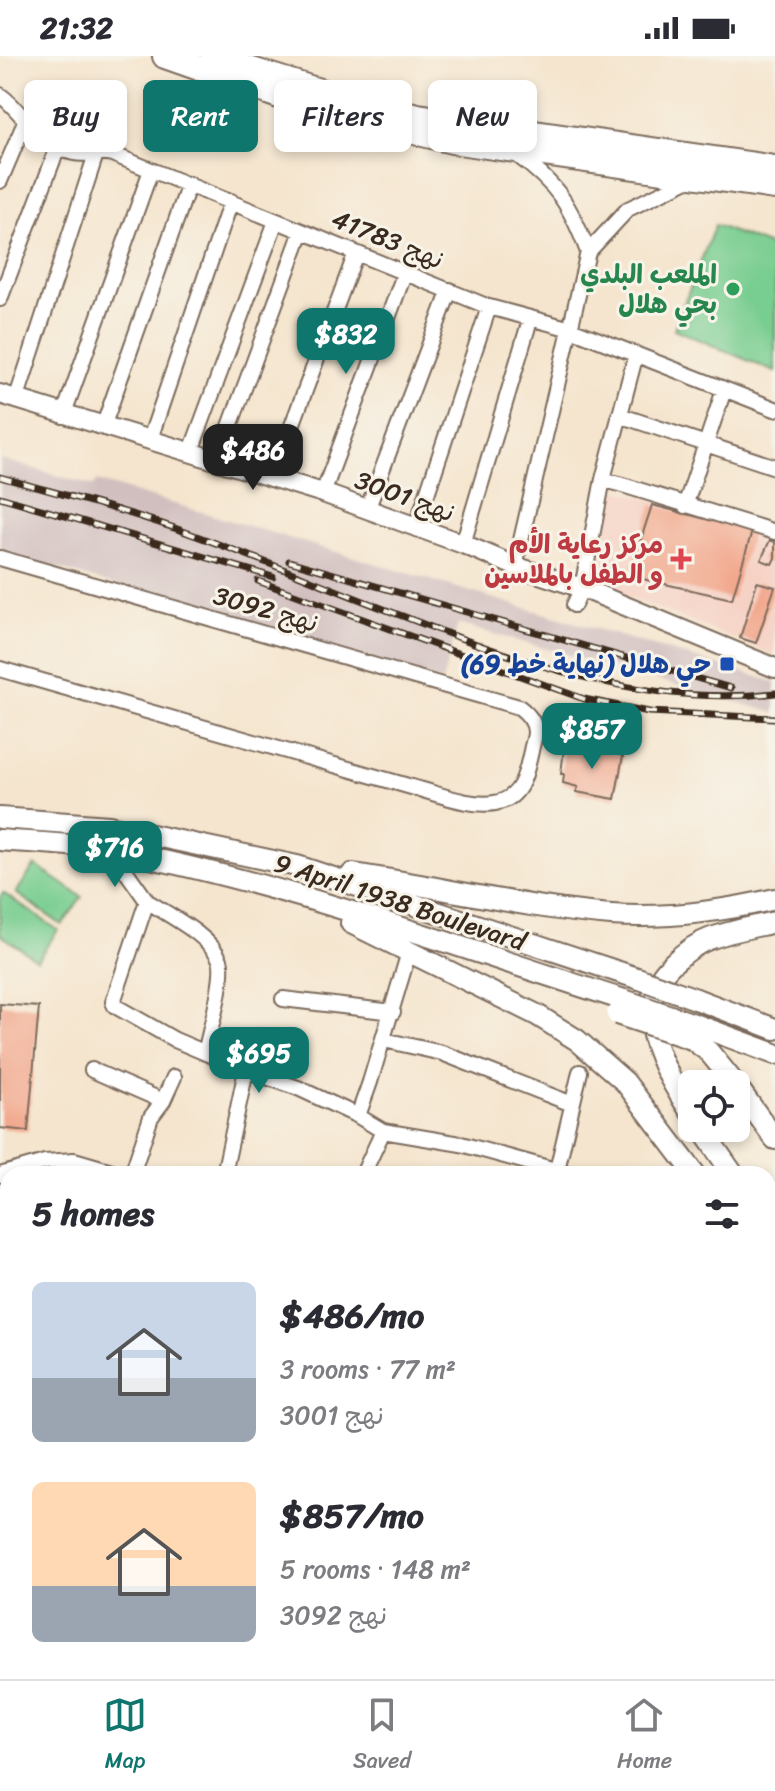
<!DOCTYPE html>
<html lang="en">
<head>
<meta charset="utf-8">
<style>
	body { margin:0; font-family:Sriracha,"Playpen Sans Arabic",sans-serif; background:#f7f7f7; color:#2b2b33; height:100vh; display:flex; flex-direction:column; font-size:30px; white-space:nowrap }
	* { box-sizing:border-box; margin:0 }
	p { font-size:26px; color:#7c7c81 }
	.icon { flex:none; width:44px; height:44px; fill:none; stroke:currentColor; stroke-width:2; stroke-linecap:round; stroke-linejoin:round }
	.map { position:relative; flex:1; overflow:hidden }
	.details { position:absolute; left:0px; top:1110px; width:776px; height:514px; display:flex; flex-direction:column; background:#fff; border-radius:24px 24px 0 0; box-shadow:0 4px 12px #0003 }
	.details>* { flex:none }
	.top-card { position:absolute; left:24px; top:24px; width:728px; height:72px; display:flex; gap:16px }
	.controls { position:absolute; left:678px; top:1014px; display:grid; gap:16px }
	.controls a { display:grid; place-items:center; width:72px; height:72px; border-radius:12px; background:#fff; box-shadow:0 4px 12px #0003; font-size:40px }
	.price { position:absolute; translate:-50% -68px; padding:0 18px; border-radius:16px; background:#0f766e; color:#fff; font-size:26px; line-height:52px; filter:drop-shadow(0 2px 4px #0008) }
	.price::after { content:''; position:absolute; left:50%; top:48px; width:24px; height:18px; margin-left:-12px; background:inherit; clip-path:polygon(0 0,100% 0,50% 100%) }
	.price.current { background:#222; color:#fff }
	ul { padding:0; list-style:none }
	li { display:flex; align-items:center; gap:24px; height:200px; padding:0 32px }
	li span { display:grid; place-items:center; flex:none; width:224px; height:160px; border-radius:12px; color:#555 }
	li>.icon { margin-inline-start:auto }
	span .icon { width:96px; height:96px; fill:#fffc; stroke-width:1 }
	li b { font-size:34px }
	h2 { display:flex; justify-content:space-between; align-items:center; height:96px; padding:0 32px; font-size:34px }
	.chip { padding:0 28px; border-radius:12px; background:#fff; box-shadow:0 4px 12px #0003; font-size:28px; line-height:72px }
	.chip.current { background:#0f766e; color:#fff }
	.status { display:flex; justify-content:space-between; align-items:center; height:56px; padding:0 40px; background:#fff; direction:ltr }
	.status svg { height:22px; fill:currentColor }
	.tab-bar { display:flex; justify-content:space-around; align-items:center; height:112px; border-top:2px solid #e1e1e2; background:#fff; font-size:22px; color:#7c7c81 }
	.tab-bar a { display:grid; justify-items:center; gap:4px }
	.tab-bar .current { color:#0f766e }
	.map>svg:first-child { display:block }
	.built { fill:#f6d2c5 }
	.industrial { fill:#d1bfbf }
	.green { fill:#78cd90; stroke:#5a7c57; stroke-width:2 }
	.building { fill:#f2a88d }
	.lines { fill:none; stroke-linecap:round; stroke-linejoin:round }
	.street-casing { stroke:#7c6b5c; stroke-width:18 }
	.secondary-casing { stroke:#7c6b5c; stroke-width:22 }
	.primary-casing { stroke:#7c6b5c; stroke-width:24 }
	.highway-casing { stroke:#7c6b5c; stroke-width:28 }
	.street { stroke:#fff; stroke-width:14 }
	.secondary { stroke:#fff; stroke-width:18 }
	.primary { stroke:#fff; stroke-width:20 }
	.highway { stroke:#fff; stroke-width:24 }
	.rail-casing { stroke:#3b2a1e; stroke-width:7 }
	.rail { stroke:#f7f3e8; stroke-width:4; stroke-dasharray:12; stroke-linecap:butt }
	.primary-bridge-casing { stroke:#7c6b5c; stroke-width:24; stroke-linecap:butt }
	.primary-bridge { stroke:#fff; stroke-width:20 }
	.leisure-dot { fill:#2e9e5b; stroke:#f7f3e8; stroke-width:3 }
	.health-dot { fill:#e0444e; stroke:#f7f3e8; stroke-width:3 }
	.transit-dot { fill:#1a4fb4; stroke:#f7f3e8; stroke-width:3 }
	.labels { text-anchor:middle; dominant-baseline:central; stroke-width:6; stroke-linejoin:round; paint-order:stroke }
	.street-label { font-size:26px; fill:#3b2a1e; stroke:#f7f3e8 }
	.leisure-label { font-size:26px; font-weight:bold; fill:#27864d; stroke:#f7f3e8; text-anchor:end }
	.health-label { font-size:26px; font-weight:bold; fill:#be3a42; stroke:#f7f3e8; text-anchor:end }
	.transit-label { font-size:26px; font-weight:bold; fill:#164399; stroke:#f7f3e8; text-anchor:end }
</style>
</head>
<body>
<div class="status"><b>21:32</b><svg viewBox="0 0 49 12"><path d="M0 12V9h3v3zM5 12V6h3v6zM10 12V3h3v9zM15 12V0h3v12zM26 1h20v11H26zM47 4h2v5h-2z"/></svg></div>
<div class="map">
<svg width="775" height="1623" viewBox="0 0 775 1623">
	<rect width="100%" height="100%" fill="#f7f3e8"/>
	<filter id="ink" filterUnits="userSpaceOnUse"><feTurbulence type="fractalNoise" baseFrequency=".0125" numOctaves="2"/><feDisplacementMap in="SourceGraphic" scale="16" xChannelSelector="R" yChannelSelector="G"/><feConvolveMatrix kernelMatrix="1 2 1 2 8 2 1 2 1" color-interpolation-filters="sRGB"/></filter>
	<filter id="wash" filterUnits="userSpaceOnUse"><feTurbulence type="fractalNoise" baseFrequency=".006" numOctaves="4" result="noise"/><feDisplacementMap in="SourceGraphic" scale="32" xChannelSelector="R" yChannelSelector="G"/><feGaussianBlur stdDeviation="1.8" result="paint"/><feColorMatrix in="noise" values="0 0 0 0 0 0 0 0 0 0 0 0 0 0 0 0 0 1.4 0 .05"/><feComposite in="paint" operator="in"/></filter>
	<g filter="url(#wash)">
		<rect width="100%" height="100%" fill="#f5e5ce"/>
		<path class="built" d="M613,433L775,479V599L597,529Z"/>
		<path class="industrial" d="M0,403L94,430L97,425L775,626V657L458,568L442,626L0,495Z"/>
		<path class="green" d="M715,169L775,192V316L674,273Z
			M35,809L82,841L62,869L16,837Z
			M3,837L58,874L37,904L0,878V841Z
			M775,1219V1404L768,1418V1226Z"/>
		<g id="blocks">
			<path class="building" d="M652,449L752,475L732,543L629,520Z
				M770,484L775,486V502L772,508L761,504Z
				M757,526L775,531L756,587L740,582Z
				M586,689L623,700L615,743L576,736L578,731L563,727L564,718H561L564,693H584Z
				M0,948L39,951L28,1075L0,1072Z
				M8,1315V1349L0,1338V1321Z"/>
		</g>
	</g>
	<g filter="url(#ink)">
		<use href="#blocks" fill-opacity="0" stroke="#7c6b5c" stroke-width="2"/>
		<g class="lines">
			<defs>
				<path id="street" d="M0,39C27,58 34,89 74,97C87,100 99,94 112,98L489,251L571,273L775,353
					M517,99C558,129 570,149 588,196
					M0,125L25,66
					M0,243L58,91
					M16,344L97,95
					M619,359L775,411
					M63,360L151,114
					M103,371L189,128
					M150,383L231,145
					M191,395L276,165
					M218,403L302,175
					M273,421L356,197
					M603,423L775,476
					M323,437L405,216
					M685,450L724,334
					M367,454L450,234
					M416,471L489,251
					M463,488L530,264
					M0,502L519,651C527,657 535,665 535,676C535,682 532,689 531,695C526,717 522,743 495,747C470,751 439,738 415,732L0,613
					M515,510L588,196L628,153L692,122
					M574,549L582,532L603,423L636,298
					M111,794L147,845L113,946L115,950L175,984L246,1014L298,1032L358,1060
					M147,845C168,859 211,880 220,904C226,919 209,978 205,997
					M409,896L370,1026L358,1060L383,1075L461,1088L570,1118
					M283,943L393,956
					M384,984L442,997L572,1048
					M92,1014L163,1045
					M557,1114L580,1016
					M132,1118L151,1061L163,1045L174,1021
					M224,1118L246,1014
					M363,1118L383,1075
					M0,1119L45,1106L74,1104L122,1118
					M0,1377L8,1367
					M768,1437L775,1423
					M0,1530L8,1522
					M768,1582L775,1564
					M68,1616L65,1619L69,1623
					M261,1616L271,1623
					M517,1616L539,1621L541,1616
					M41,1623L48,1616
					M371,1623L373,1616
					M455,1623L457,1616
					M618,1623L620,1620L626,1622L628,1616
					M752,1623L755,1616"/>
				<path id="secondary" d="M0,338L323,437L463,488L515,510L582,532L775,612
					M768,1204L775,1200
					M0,1433L8,1438
					M0,1472L8,1474
					M768,1519L775,1522"/>
				<path id="primary" d="M0,762L109,770L297,810L640,923
					M0,784C38,787 78,788 115,795C289,828 456,891 624,944
					M352,818C438,830 524,852 611,859C665,863 723,855 775,843
					M351,867L537,959L577,984L625,1026L695,1118
					M696,943L775,973
					M694,968L775,998
					M692,983L709,996L735,1028
					M736,1029L775,1083
					M692,1058C664,1015 625,951 673,907C684,897 695,888 709,883C730,875 753,871 775,866
					M701,1072L733,1118
					M768,1155L775,1161"/>
				<path id="highway" d="M165,0L310,51L452,85L775,131
					M213,2L342,42L418,60L775,112"/>
			</defs>
			<use href="#street" class="street-casing"/>
			<use href="#secondary" class="secondary-casing"/>
			<use href="#primary" class="primary-casing"/>
			<use href="#highway" class="highway-casing"/>
			<use href="#street" class="street"/>
			<use href="#secondary" class="secondary"/>
			<use href="#primary" class="primary"/>
			<use href="#highway" class="highway"/>
			<defs>
				<path id="rail" d="M0,421C63,439 129,455 191,478C263,504 334,534 405,561C523,607 647,652 775,637
					M0,441L273,521
					M289,505L731,632
					M258,525L584,643L649,656L775,662"/>
			</defs>
			<use href="#rail" class="rail-casing"/>
			<use href="#rail" class="rail"/>
			<defs>
				<path id="primary-bridge" d="M640,923L696,943
					M624,944L694,968
					M617,958L692,983"/>
			</defs>
			<use href="#primary-bridge" class="primary-bridge-casing"/>
			<use href="#primary-bridge" class="primary-bridge"/>
		</g>
	</g>
	<circle class="leisure-dot" cx="733" cy="233" r="8"/>
	<path class="health-dot" d="M677 491h8v8h8v8h-8v8h-8v-8h-8v-8h8z"/>
	<rect class="transit-dot" x="719" y="600" width="16" height="16" rx="4"/>
	<g class="labels">
		<g class="street-label">
			<text transform="translate(388 183) rotate(22)">نهج 41783</text>
			<text transform="translate(405 440) rotate(20)">نهج 3001</text>
			<text transform="translate(266 553) rotate(16)">نهج 3092</text>
			<text transform="translate(400 846) rotate(18)">9 April 1938 Boulevard</text>
		</g>
		<g class="leisure-label">
			<text x="717" y="218">الملعب البلدي<tspan x="717" dy="30">بحي هلال</tspan></text>
		</g>
		<g class="health-label">
			<text x="663" y="488">مركز رعاية الأم<tspan x="663" dy="30">و الطفل بالملاسين</tspan></text>
		</g>
		<g class="transit-label">
			<text x="711" y="608">حي هلال (نهاية خط 69)</text>
		</g>
	</g>
</svg>
<div class="controls">
<a><svg class="icon" aria-label="locate" viewBox="0 0 24 24"><circle cx="12" cy="12" r="6"/><path d="M12 2v4M12 18v4M2 12h4M18 12h4"/></svg></a>
</div>
<b class="price" style="left:346px;top:320px">$832</b>
<b class="price current" style="left:253px;top:436px">$486</b>
<b class="price" style="left:592px;top:715px">$857</b>
<b class="price" style="left:115px;top:833px">$716</b>
<b class="price" style="left:259px;top:1039px">$695</b>
<div class="top-card">
<a class="chip">Buy</a>
<a class="chip current">Rent</a>
<a class="chip">Filters</a>
<a class="chip">New</a>
</div>
<section class="details">
<h2>5 homes<svg class="icon" aria-label="filters" viewBox="0 0 24 24"><path d="M4 7h16M4 17h16"/><circle cx="9" cy="7" r="2"/><circle cx="15" cy="17" r="2"/></svg></h2>
<ul>
<li><span style="background:linear-gradient(#c9d6e8 60%,#9aa5b1 0)"><svg class="icon" aria-label="home" viewBox="0 0 24 24"><path d="M3 11l9-7 9 7M6 9v11h12V9"/></svg></span><div><b>$486/mo</b><p>3 rooms · 77 m²</p><p>نهج 3001</p></div></li>
<li><span style="background:linear-gradient(#ffd9b3 65%,#9aa5b1 0)"><svg class="icon" aria-label="home" viewBox="0 0 24 24"><path d="M3 11l9-7 9 7M6 9v11h12V9"/></svg></span><div><b>$857/mo</b><p>5 rooms · 148 m²</p><p>نهج 3092</p></div></li>
</ul>
</section>
</div>
<nav class="tab-bar">
<a class="current"><svg class="icon" aria-label="map" viewBox="0 0 24 24"><path d="M3 6l6-2 6 2 6-2v14l-6 2-6-2-6 2zM9 4v14M15 6v14"/></svg>Map</a>
<a><svg class="icon" aria-label="saved" viewBox="0 0 24 24"><path d="M7 4h10v16l-5-4-5 4z"/></svg>Saved</a>
<a><svg class="icon" aria-label="home" viewBox="0 0 24 24"><path d="M3 11l9-7 9 7M6 9v11h12V9"/></svg>Home</a>
</nav>
</body>
</html>
